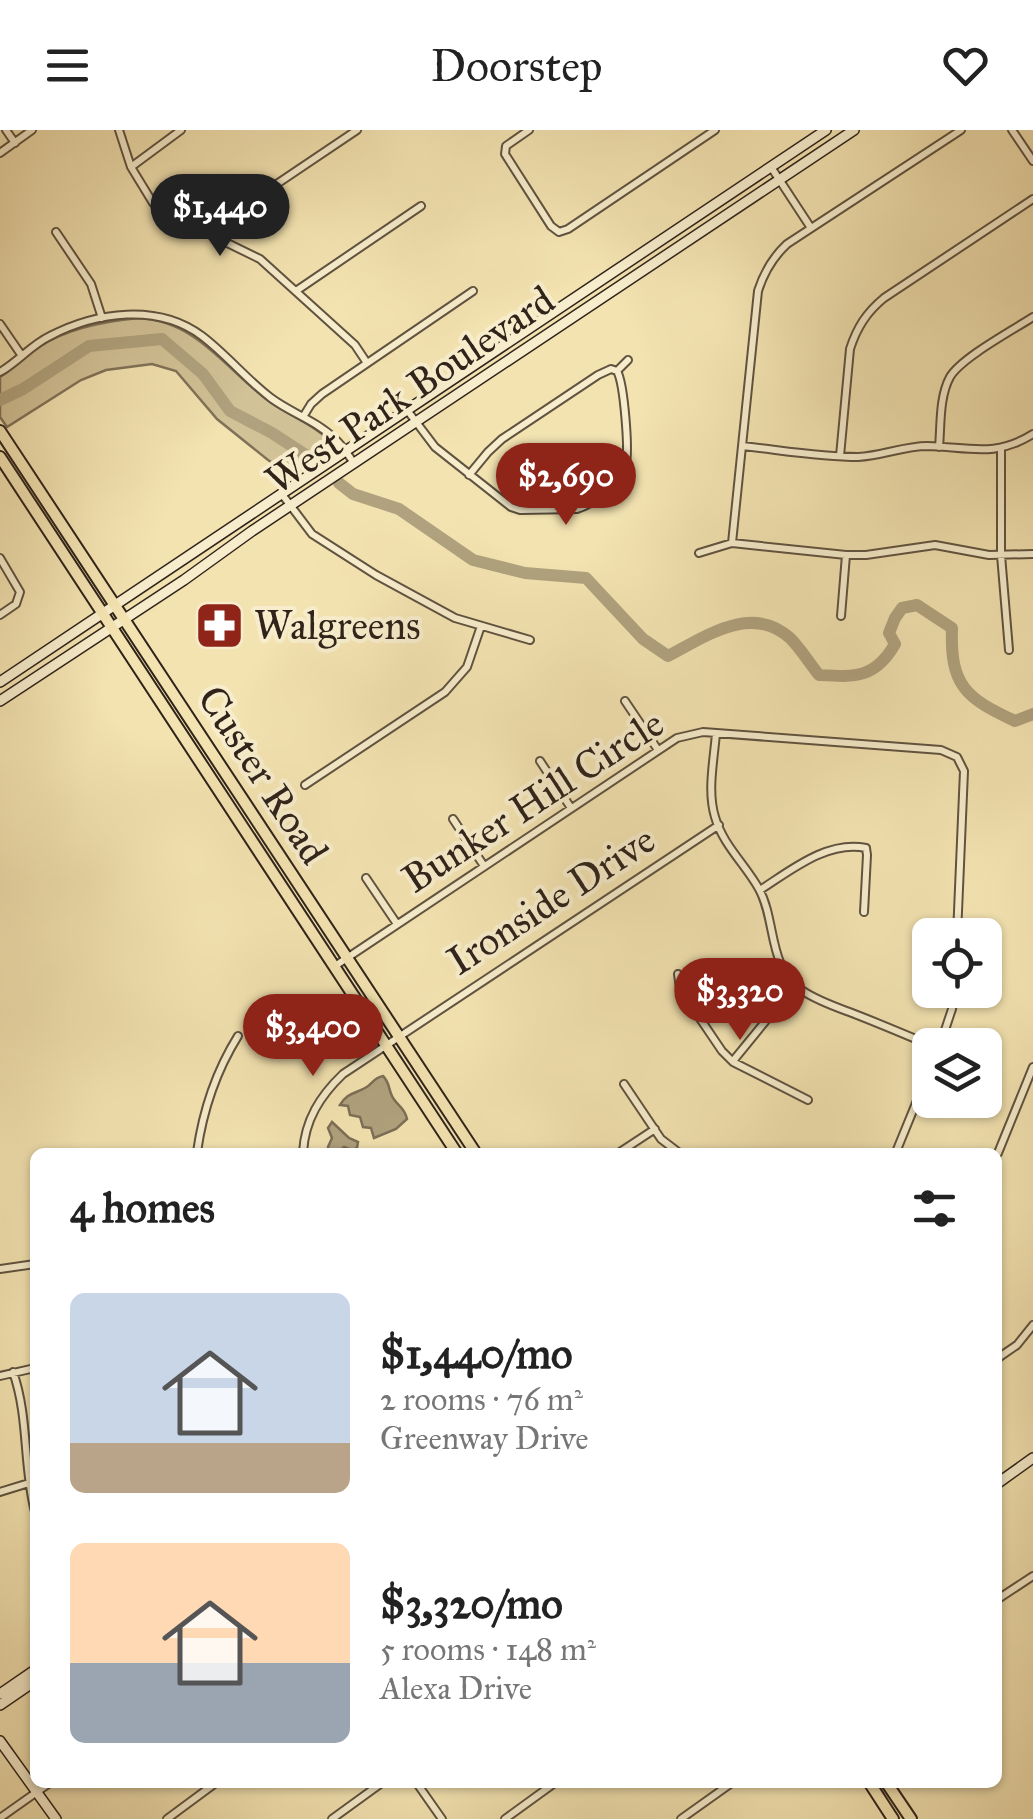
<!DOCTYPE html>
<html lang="en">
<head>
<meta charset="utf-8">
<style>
	body { margin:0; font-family:"IM FELL Great Primer",serif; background:#f6f6f6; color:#222; height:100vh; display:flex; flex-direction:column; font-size:38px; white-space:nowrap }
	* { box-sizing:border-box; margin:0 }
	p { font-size:32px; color:#767676 }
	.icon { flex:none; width:55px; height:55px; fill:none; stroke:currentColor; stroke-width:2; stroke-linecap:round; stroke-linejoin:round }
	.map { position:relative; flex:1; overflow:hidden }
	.sheet { position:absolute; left:30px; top:1018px; width:972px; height:640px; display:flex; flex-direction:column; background:#fff; border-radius:15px; box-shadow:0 2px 8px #0004 }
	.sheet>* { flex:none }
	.controls { position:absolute; left:912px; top:788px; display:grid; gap:20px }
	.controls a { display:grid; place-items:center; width:90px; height:90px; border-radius:15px; background:#fff; box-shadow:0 2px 8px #0004; font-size:50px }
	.price { position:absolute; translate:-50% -85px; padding:0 22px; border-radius:35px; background:#8f2418; color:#fff; font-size:32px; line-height:65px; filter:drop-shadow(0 2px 5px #0008) }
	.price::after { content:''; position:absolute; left:50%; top:60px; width:30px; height:22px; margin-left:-15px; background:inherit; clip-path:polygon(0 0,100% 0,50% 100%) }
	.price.on { background:#222; color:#fff }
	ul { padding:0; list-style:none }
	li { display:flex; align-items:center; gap:30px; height:250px; padding:0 40px }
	li span { display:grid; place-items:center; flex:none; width:280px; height:200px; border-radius:15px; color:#555 }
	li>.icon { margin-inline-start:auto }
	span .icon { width:120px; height:120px; fill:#fffc; stroke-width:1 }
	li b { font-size:42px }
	h2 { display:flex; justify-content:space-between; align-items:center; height:120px; padding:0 40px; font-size:42px }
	header { display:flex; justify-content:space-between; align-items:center; height:130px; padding:0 40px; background:#fff; font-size:45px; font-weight:600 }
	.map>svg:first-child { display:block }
	.green { fill:#d2c297; stroke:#807258; stroke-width:2.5 }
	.water { fill:#b0a27e; stroke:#7c6f56; stroke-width:2.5 }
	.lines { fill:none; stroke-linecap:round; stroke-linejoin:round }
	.river { stroke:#b0a27e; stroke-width:12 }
	.street-casing { stroke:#605340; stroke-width:10 }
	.secondary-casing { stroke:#2f231a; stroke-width:12 }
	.primary-casing { stroke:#2f231a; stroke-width:14 }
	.street { stroke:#f7edcc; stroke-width:6 }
	.secondary { stroke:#f7edcc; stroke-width:9 }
	.primary { stroke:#f3e3b1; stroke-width:10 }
	.labels { text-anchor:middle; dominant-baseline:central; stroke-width:8; stroke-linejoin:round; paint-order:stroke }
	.street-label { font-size:40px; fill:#2f231a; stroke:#f7edcc }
	.poi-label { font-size:40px; fill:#2f231a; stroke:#f7edcc; text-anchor:start }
</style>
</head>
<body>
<header><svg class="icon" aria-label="menu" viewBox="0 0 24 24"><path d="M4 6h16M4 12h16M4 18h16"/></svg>Doorstep<svg class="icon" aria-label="heart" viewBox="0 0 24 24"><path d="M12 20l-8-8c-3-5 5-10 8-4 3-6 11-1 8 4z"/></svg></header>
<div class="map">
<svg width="1033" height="1689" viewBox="0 0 1033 1689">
	<rect width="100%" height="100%" fill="#f3e3b1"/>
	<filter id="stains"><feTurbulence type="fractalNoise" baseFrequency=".002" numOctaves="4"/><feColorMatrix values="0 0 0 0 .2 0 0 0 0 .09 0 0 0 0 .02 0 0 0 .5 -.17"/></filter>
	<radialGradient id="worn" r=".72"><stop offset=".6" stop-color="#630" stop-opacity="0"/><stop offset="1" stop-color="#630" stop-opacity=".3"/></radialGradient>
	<path class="green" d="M139,188C198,191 227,241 270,272C291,287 319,296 335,317L292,345L268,330L217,289L176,241L152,234L106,240L81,250L7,297L0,287V247C14,238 25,226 39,217C67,198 106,191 139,188Z"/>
	<path class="water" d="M323,866L330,867L332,882L350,895L354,904L351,910L324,927C301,919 305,900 301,880L308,872Z
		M383,946C390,953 388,958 392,966C396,975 405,977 407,989L396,999L374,1008L371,998L363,997L360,987L350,985L348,976L340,975C347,963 354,964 365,958C373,954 373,948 383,946Z
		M332,992L349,1008L358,1012L357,1018L352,1020L344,1017L338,1022H329L328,1017L332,1008L328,998Z"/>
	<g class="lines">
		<path class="river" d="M0,270L23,259L89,216L162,209L203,244L230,281L272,303L315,331
			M339,353L353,364L399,379L473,430L525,443L586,448L643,509L668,526C705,507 751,473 790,508C801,519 810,534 819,545C854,547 875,549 895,514L889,503L895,488L902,478L917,475L952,498C950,555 965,568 1015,591L1033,584"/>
		<defs>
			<path id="street" d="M6,0L15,13
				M119,0L131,37L153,73L170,85L260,129L355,215L367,233
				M529,0L506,16L505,24L551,96L559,102L568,99L715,0
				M1012,0L1033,31
				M0,23L32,0
				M131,37L181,0
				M771,37L811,98
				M56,102L91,154L102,188
				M220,109L229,92L247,74L357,0
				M296,161L421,76
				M0,194L22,226
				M0,242C18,232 31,215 50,206C96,182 158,173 202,206C227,225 246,249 271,268C291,283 317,291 335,309C343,316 348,325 354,333
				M407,280L435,317L511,377L520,380L577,379C595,373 619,356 625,337C630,324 624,253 617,241
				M303,287L311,274L322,264L473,161
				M742,316C780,320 820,327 858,327C882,326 904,316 927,316C969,317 995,328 1033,304
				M939,317C941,296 939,267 950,247C961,228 1013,200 1033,187
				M1001,319V425L1009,520
				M840,326L850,219C857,197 867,182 884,168L1033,69
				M469,345L488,322L502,309L598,245L611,239L617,241L628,230
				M281,363L312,404L376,445L455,488L530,510
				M732,413L758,161C764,142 772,128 787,114L961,0
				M699,423L732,413L846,425H866L935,415L989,425L1033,424
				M0,428L20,462L16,474L0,485
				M841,486L846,425
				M625,571L658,620
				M716,603C714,630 707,661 715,687C723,715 745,734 759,759C777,792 767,837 803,861C818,871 836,877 852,883C878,893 904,904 930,915
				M540,631L571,678
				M305,655L445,562L467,537L481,496
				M453,689L484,736
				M366,748L397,794
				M760,760C790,741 827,710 866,718L867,725L864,782
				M335,836L677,608L703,602L941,620L957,627L964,641L957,805
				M678,844L680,859L722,921L733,932L808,970
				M940,915L952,879L955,860
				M733,931L795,855
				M624,954L661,1009L678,1022
				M197,1022C203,980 215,943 238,906
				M303,1022C305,990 320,966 343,944L719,695
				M620,1022L655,999
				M896,1022L930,939
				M998,1023L1033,937
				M0,1139L35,1134
				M998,1228L1017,1215L1033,1195
				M13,1242C29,1287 23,1336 35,1382
				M0,1246L35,1238
				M0,1362L29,1353
				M998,1469L1033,1446
				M416,1652L442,1689
				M0,1688L51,1652
				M167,1689L217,1652
				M332,1689L383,1652
				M505,1689L556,1652
				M681,1689L733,1652"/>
			<path id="secondary" d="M0,552L826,0
				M0,571L184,450L252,401L854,0
				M998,1353L1033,1328
				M0,1564L35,1540
				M0,1575L35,1551
				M0,1611L56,1689"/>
			<path id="primary" d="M0,301L475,1022
				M0,327L456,1022
				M869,1652L893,1689
				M886,1652L911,1689"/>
		</defs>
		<use href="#street" class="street-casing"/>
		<use href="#secondary" class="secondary-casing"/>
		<use href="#primary" class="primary-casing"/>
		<use href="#street" class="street"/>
		<use href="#secondary" class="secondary"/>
		<use href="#primary" class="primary"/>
	</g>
	<defs>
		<symbol id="pharmacy-square" viewBox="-11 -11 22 22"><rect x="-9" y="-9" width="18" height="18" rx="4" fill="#8f2418" stroke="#f7edcc"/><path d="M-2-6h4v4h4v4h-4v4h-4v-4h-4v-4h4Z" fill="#fff"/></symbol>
	</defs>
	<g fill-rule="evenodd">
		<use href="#pharmacy-square" x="192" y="468" width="55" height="55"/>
	</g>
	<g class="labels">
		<g class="street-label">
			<text transform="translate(410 260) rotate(-34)">West Park Boulevard</text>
			<text transform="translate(263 645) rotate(57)">Custer Road</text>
			<text transform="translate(533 671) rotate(-33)">Bunker Hill Circle</text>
			<text transform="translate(551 770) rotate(-33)">Ironside Drive</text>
		</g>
		<g class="poi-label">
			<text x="254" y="495">Walgreens</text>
		</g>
	</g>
	<rect width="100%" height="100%" filter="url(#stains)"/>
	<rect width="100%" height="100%" fill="url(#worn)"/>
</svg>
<div class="controls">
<a><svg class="icon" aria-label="locate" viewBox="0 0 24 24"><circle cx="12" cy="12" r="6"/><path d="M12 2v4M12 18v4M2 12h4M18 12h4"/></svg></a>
<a><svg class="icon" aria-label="layers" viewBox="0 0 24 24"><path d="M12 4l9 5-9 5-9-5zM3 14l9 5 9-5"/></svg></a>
</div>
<b class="price on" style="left:220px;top:129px">$1,440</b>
<b class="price" style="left:566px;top:398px">$2,690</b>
<b class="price" style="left:740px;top:913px">$3,320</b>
<b class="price" style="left:313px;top:949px">$3,400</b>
<section class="sheet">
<h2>4 homes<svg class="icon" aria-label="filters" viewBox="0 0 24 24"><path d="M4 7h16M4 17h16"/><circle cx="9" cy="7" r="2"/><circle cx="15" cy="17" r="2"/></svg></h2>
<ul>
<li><span style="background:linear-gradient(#c9d6e8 75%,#b9a48a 0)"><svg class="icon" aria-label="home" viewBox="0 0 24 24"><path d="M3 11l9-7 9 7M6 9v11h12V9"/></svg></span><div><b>$1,440/mo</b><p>2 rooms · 76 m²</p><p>Greenway Drive</p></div></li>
<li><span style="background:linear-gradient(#ffd9b3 60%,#9aa5b1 0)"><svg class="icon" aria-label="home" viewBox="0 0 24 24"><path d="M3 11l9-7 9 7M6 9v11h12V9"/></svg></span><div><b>$3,320/mo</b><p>5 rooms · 148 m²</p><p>Alexa Drive</p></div></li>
</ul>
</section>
</div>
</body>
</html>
